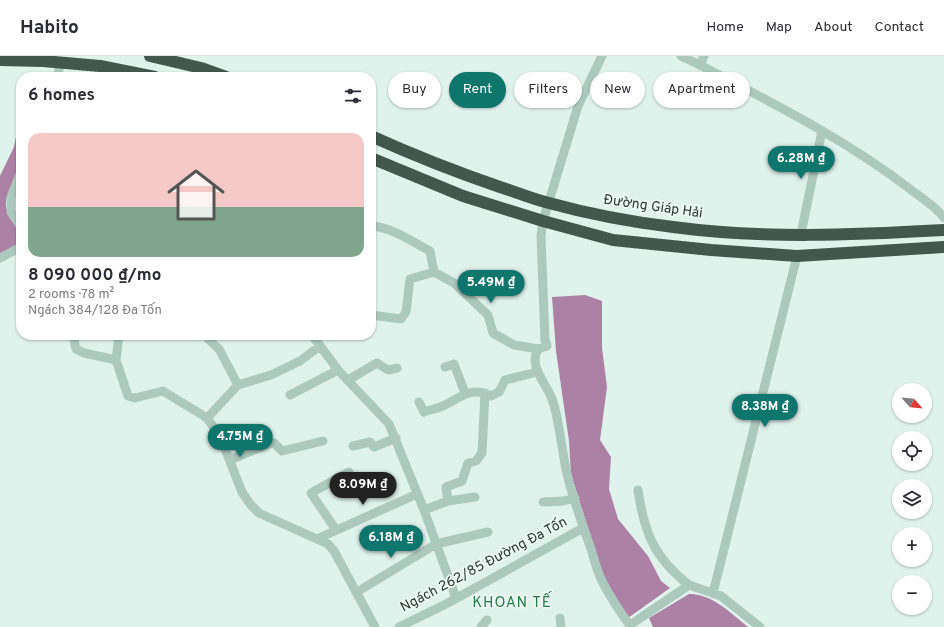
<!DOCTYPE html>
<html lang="en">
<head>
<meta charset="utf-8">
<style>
	body { margin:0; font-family:Overpass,sans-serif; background:#f2f2f3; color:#2b2b33; height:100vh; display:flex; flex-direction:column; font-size:15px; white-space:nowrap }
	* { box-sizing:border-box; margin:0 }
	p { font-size:13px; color:#7c7c81 }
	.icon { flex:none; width:22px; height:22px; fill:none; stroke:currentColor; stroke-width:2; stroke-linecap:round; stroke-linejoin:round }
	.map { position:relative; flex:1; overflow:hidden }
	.sheet { position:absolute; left:16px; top:16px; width:360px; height:268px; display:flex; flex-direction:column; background:#fff; border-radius:16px; box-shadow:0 1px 3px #0004 }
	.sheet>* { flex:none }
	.hud { position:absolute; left:388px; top:16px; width:380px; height:36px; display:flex; gap:8px }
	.needle { width:26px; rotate:117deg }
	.fabs { position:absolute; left:892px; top:327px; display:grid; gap:8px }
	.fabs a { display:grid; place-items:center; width:40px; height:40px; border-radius:50%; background:#fff; box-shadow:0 1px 3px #0004; font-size:20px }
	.price { position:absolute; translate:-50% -34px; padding:0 9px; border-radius:14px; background:#0f766e; color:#fff; font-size:13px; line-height:26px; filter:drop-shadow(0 1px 2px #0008) }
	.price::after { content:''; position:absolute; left:50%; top:24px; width:12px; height:9px; margin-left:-6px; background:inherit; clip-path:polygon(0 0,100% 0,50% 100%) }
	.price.selected { background:#222; color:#fff }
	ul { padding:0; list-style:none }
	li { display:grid; align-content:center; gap:8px; height:212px; padding:0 12px }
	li+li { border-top:1px solid #e1e1e2 }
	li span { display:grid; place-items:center; height:124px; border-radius:12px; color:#555 }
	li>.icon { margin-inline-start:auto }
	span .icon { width:72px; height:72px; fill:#fffc; stroke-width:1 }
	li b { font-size:17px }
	h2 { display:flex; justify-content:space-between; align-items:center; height:48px; padding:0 12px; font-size:17px }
	.chip { padding:0 14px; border-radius:18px; background:#fff; box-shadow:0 1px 3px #0004; font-size:14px; line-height:36px }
	.chip.selected { background:#0f766e; color:#fff }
	header { display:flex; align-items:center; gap:24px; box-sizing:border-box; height:56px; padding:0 20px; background:#fff; border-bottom:1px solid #e1e1e2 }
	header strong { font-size:19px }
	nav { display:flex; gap:22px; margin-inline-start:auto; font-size:14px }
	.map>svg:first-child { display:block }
	.water { fill:#ad81a4 }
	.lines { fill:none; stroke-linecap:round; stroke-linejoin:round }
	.minor { stroke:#acc9be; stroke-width:9 }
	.highway { stroke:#42584d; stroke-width:12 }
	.labels { text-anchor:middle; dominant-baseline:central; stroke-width:3.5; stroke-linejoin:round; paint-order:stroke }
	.street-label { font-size:14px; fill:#2b3831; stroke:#ecf9f5 }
	.neighbourhood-label { font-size:15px; letter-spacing:1px; fill:#287c4a; stroke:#ecf9f5 }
</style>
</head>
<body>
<header>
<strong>Habito</strong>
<nav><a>Home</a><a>Map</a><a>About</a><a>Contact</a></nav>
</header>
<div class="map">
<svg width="944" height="571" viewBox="0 0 944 571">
	<rect width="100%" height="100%" fill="#e0f2ec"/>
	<path class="water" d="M21,55C21,72 23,91 21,107C19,120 8,132 6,145C4,162 25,172 20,188L0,200V120L14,91Z
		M585,239L602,245V292L607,331L600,384L611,401L609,433L618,463L648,500L661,525L670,532L628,562L605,526L571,418L569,385L556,295L552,241Z
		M689,538C711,537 732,558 748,571H653L649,562Z"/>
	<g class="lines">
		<path class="minor" d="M602,0L578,50L543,165L541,180L545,284L547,290L538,293C527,312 550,330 554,349C560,371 562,395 567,418C573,443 582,468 591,493C594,503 597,515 602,525C610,541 620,556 631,571
			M681,0L700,9L704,0
			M700,9C772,47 845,83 910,133C919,140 938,152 944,162
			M57,21L61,6
			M21,116L11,141V156L21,171
			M371,170C392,171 412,186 430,195L434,216
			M801,178L822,75
			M0,202L21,191
			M371,259L401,263L406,256L410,223L434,216L454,227L488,259L493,277L514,289L538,293
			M73,279L76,293L84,297L116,304L128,340L135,342L163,335L207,362L220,380L242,436L250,448L259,457L328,488L334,495L375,571
			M207,279L209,284L219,293L238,329
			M312,279L338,314L389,368L424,454L456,542
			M116,304L119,279
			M445,311L454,308L465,337
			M348,324L377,307L388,314L397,312
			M290,339L338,314
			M419,346L424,356C429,354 435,353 440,351C459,344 468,329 491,340L499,336L505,324L537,316
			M207,362L238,329L271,319L300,305L320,290
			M353,390L370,386L374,391L396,382
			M230,404L271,387H274L282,395L323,385
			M638,434C644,476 654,502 689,529
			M448,445L446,431L462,425L468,407L476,405L482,397L485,337
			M543,446L563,445L575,442
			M424,454L448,445L475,441
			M336,474L311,437L349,416
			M319,482L417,438
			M357,536L436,488L488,476
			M713,537L797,200
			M560,562L561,571
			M630,569L689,529L721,540L760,571
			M399,571L448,547L583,472
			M481,571L487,564"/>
		<path class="highway" d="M150,0L201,12L226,21
			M0,4L43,5L100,10L155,21
			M371,80C413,99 456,116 500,131C516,136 532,143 549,147C589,158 631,166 673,171C763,183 854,179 944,174
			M371,102L463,140L543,165L613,184L711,194L797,200L944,191"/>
	</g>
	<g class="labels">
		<g class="street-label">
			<text transform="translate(653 151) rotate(8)">Đường Giáp Hải</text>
			<text transform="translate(484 509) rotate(-28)">Ngách 262/85 Đường Đa Tốn</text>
		</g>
		<g class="neighbourhood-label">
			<text x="512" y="547">KHOAN TẾ</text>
		</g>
	</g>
</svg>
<div class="fabs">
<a><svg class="needle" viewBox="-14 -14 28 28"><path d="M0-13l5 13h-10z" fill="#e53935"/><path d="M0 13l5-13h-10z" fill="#7c7c81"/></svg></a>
<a><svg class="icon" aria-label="locate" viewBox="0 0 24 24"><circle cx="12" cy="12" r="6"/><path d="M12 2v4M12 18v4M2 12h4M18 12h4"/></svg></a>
<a><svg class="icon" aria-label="layers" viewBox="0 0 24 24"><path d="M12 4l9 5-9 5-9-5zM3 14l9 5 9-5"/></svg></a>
<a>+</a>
<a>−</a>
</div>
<b class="price" style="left:801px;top:124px">6.28M ₫</b>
<b class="price" style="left:491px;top:248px">5.49M ₫</b>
<b class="price" style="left:765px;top:372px">8.38M ₫</b>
<b class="price" style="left:240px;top:402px">4.75M ₫</b>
<b class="price selected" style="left:363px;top:450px">8.09M ₫</b>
<b class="price" style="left:391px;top:503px">6.18M ₫</b>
<div class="hud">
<a class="chip">Buy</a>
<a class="chip selected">Rent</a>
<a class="chip">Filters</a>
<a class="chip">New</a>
<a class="chip">Apartment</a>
</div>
<section class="sheet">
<h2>6 homes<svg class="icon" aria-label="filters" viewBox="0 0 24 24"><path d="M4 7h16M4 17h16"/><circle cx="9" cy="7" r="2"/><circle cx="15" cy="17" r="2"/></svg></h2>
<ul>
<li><span style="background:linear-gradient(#f6c9c9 60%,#7fa58c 0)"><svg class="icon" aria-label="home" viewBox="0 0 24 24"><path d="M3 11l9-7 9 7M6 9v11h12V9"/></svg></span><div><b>8 090 000 ₫/mo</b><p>2 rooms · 78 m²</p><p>Ngách 384/128 Đa Tốn</p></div></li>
</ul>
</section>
</div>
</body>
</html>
